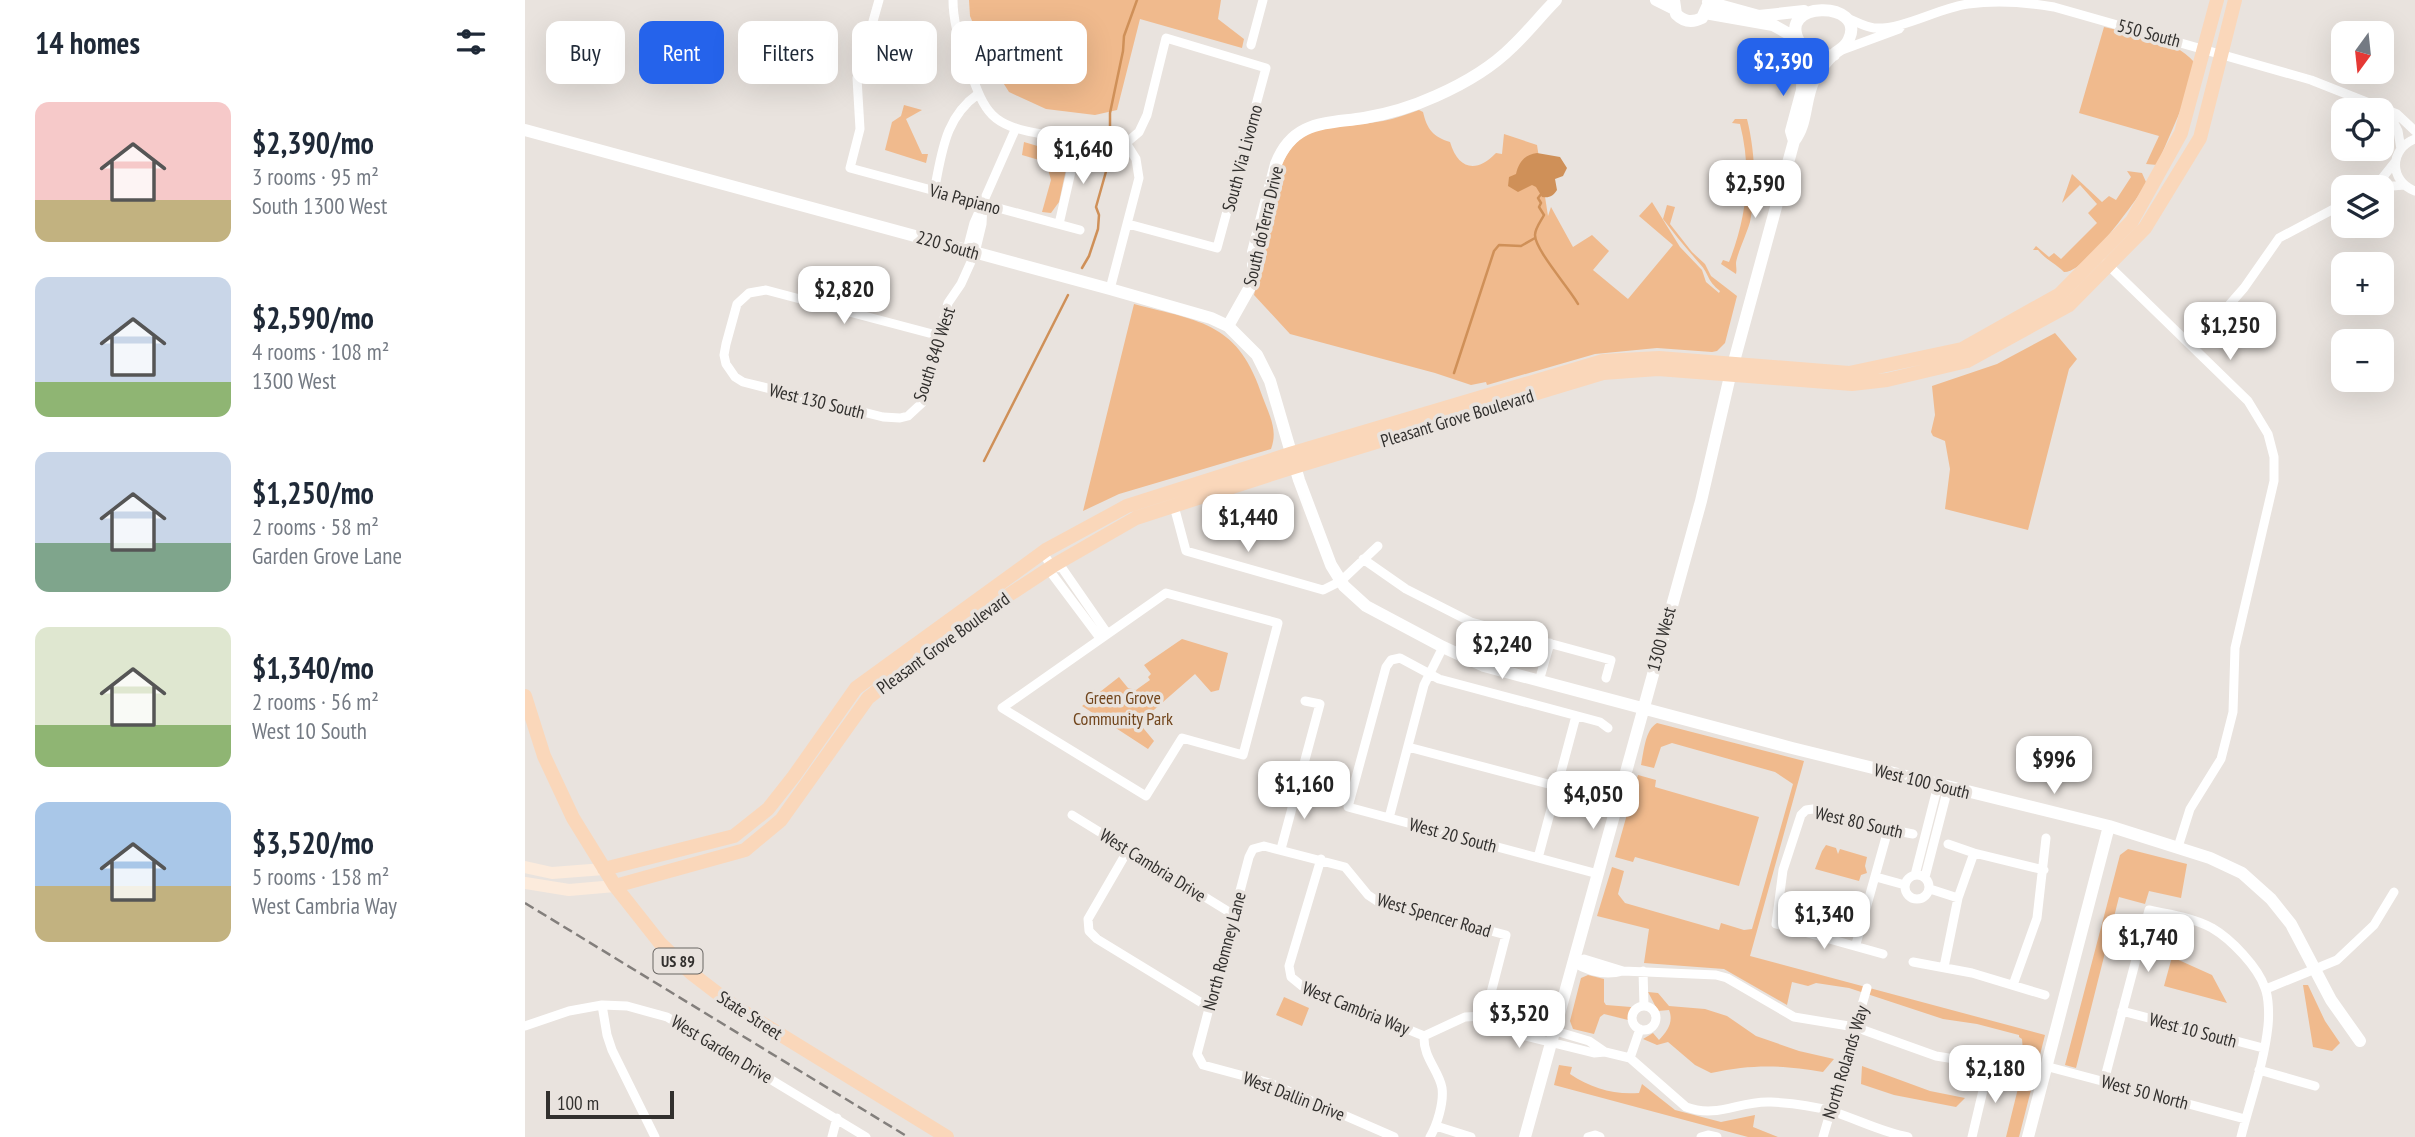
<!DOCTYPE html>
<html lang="en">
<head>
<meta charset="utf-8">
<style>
	body { margin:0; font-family:"PT Sans Narrow",sans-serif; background:#f6f6f7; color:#1f2937; height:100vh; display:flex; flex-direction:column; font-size:26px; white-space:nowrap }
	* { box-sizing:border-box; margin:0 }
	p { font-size:23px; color:#747a83 }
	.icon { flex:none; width:38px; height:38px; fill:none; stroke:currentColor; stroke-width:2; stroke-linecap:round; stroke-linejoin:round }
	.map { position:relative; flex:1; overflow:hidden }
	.panel { display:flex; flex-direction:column; background:#fff; width:525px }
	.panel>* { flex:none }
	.banner { position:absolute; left:21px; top:21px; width:665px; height:63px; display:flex; gap:14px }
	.needle { width:46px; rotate:195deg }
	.fabs { position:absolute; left:1806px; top:21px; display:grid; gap:14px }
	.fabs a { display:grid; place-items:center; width:63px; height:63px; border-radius:14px; background:#fff; box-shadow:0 7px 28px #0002; font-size:35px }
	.scale { position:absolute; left:21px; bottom:18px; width:128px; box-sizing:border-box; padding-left:7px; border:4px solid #32302e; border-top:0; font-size:19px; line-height:24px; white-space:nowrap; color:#32302e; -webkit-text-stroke:5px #e9e3de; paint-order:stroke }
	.price { position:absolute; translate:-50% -60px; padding:0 16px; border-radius:14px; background:#fff; color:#222; font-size:23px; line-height:46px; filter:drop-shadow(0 2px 4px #0008) }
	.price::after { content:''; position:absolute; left:50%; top:42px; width:21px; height:16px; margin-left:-10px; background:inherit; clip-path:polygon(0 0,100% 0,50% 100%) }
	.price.on { background:#2563eb; color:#fff }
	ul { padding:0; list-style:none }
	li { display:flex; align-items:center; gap:21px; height:175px; padding:0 35px }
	li span { display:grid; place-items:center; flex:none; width:196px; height:140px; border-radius:14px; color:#555 }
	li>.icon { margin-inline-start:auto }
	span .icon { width:84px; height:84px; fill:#fffc; stroke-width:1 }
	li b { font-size:30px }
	h2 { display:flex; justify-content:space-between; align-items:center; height:84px; padding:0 35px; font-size:30px }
	.chip { padding:0 24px; border-radius:14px; background:#fff; box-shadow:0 7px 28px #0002; font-size:24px; line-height:63px }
	.chip.on { background:#2563eb; color:#fff }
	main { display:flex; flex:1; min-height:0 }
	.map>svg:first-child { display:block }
	.green { fill:#f0ba8d }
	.water { fill:#cf9058 }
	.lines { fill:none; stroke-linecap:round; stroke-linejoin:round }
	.stream { stroke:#cf9058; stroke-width:2.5 }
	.minor { stroke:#fff; stroke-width:9 }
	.tertiary { stroke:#fff; stroke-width:12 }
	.secondary { stroke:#fcebdc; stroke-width:12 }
	.primary { stroke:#fad7ba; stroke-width:14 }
	.rail { stroke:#837f7c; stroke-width:2.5; stroke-dasharray:10 5; stroke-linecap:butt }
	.labels { text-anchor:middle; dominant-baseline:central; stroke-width:7; stroke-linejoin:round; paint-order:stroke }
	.shield { fill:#e9e3de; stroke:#696663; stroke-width:2 }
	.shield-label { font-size:16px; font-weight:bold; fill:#32302e }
	.street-label { font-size:18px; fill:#32302e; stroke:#e9e3de }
	.park-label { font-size:18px; fill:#72461d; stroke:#e9e3de }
</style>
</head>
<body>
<main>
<section class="panel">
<h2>14 homes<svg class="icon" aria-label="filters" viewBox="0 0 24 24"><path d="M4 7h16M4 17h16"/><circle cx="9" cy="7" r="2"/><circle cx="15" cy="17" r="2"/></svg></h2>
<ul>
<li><span style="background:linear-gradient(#f6c9c9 70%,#c2b280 0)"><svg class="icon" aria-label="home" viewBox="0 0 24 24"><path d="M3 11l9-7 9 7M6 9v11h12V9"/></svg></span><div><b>$2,390/mo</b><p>3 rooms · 95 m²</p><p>South 1300 West</p></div></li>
<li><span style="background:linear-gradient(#c9d6e8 75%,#8fb573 0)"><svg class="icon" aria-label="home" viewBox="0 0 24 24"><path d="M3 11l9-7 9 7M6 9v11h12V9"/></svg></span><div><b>$2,590/mo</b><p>4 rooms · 108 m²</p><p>1300 West</p></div></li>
<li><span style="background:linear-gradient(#c9d6e8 65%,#7fa58c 0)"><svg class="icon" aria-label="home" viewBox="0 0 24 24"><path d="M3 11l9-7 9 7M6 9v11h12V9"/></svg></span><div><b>$1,250/mo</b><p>2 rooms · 58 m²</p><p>Garden Grove Lane</p></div></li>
<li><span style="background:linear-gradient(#dfe7d0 70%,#8fb573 0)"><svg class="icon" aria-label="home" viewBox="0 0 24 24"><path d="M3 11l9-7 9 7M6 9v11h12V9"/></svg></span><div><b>$1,340/mo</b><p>2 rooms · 56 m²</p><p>West 10 South</p></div></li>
<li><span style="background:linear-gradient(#a9c7e8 60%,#c2b280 0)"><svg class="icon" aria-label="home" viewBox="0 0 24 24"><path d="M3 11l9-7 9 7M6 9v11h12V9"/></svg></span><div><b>$3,520/mo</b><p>5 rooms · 158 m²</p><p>West Cambria Way</p></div></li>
</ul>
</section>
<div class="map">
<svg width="1890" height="1137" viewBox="0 0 1890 1137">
	<rect width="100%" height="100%" fill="#e9e3de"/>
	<path class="green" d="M444,0H696L693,19L719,39L717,48L615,19L592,110L570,115L521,109L484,92L463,59L445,16Z
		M1579,27C1607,34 1649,38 1669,62L1657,107L1632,165L1621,164L1634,136L1554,113Z
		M379,105L397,110L381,119L397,154H403L401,163L360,150L367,122L376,116Z
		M894,110L898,112C902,129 908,137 925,142C933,169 951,174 971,153L977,154L979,134L1012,145L1023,216L1026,207L1048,247L1067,235L1084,251L1068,270L1103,299L1148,245L1114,216L1127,202L1155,247L1177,270L1181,282L1194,293L1195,291C1181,280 1185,275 1175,264C1162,249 1150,235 1138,219L1142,205L1150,207L1145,224L1167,252L1180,264L1186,276L1212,296L1200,343L1192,351L1187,352L1132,348L1070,354L962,385L961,382L946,385L910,373L765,334L729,295C741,251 738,143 794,130C815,125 837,125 858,121C870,119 882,114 894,110Z
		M1210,119H1222C1230,151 1232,189 1225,222C1222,233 1212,254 1211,263C1211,267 1212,270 1211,274L1196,264L1198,260L1204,262C1222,217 1227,171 1215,124L1207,123Z
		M499,142L526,150L528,143C535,144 540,145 545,151L534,202L526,213L517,212L526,180L521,162L497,155Z
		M1602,171L1617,173L1621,182L1619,188C1606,206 1560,273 1539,272C1530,263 1521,260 1513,250H1508L1511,246L1524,257L1529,253L1536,259L1572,223L1563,213L1572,204L1555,185L1537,203L1547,174L1577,202L1584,196L1591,200L1606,177Z
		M609,304C678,322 714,323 738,398C745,417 753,430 746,449L594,494L558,511Z
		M1530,333L1552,359L1544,369L1503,530L1420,509L1425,469L1420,441L1408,436L1406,432L1410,415L1407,386L1472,364Z
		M657,639L703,653L694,690L686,692L670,674L614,723L629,741L623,749L557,706L594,677L603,688L611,690L625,680L623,677L626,674L619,665Z
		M1132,723L1279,761L1225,956L1520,1035L1494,1137H1481L1499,1064L1497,1039L1494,1037V1035L1452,1024L1418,1019L1324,988L1291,983L1283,986L1267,982L1262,1005L1199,969L1119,963L1124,929L1072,916L1087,867L1099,871L1093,894L1100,903L1194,930L1196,923L1219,930L1227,929L1268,784L1250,772L1147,743L1136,747L1129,768L1116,765C1119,751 1120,730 1132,723Z
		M1113,775L1131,780L1130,787L1234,817L1214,886L1110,857L1108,862L1090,857Z
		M1301,845L1311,848L1313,854L1315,849L1342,857L1340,866L1342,873L1336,875L1334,881L1290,869L1297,851Z
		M1603,849L1662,864L1656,898L1624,891L1620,904L1594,897L1551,1068L1540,1065L1595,855Z
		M1647,957L1687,975L1702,1003L1639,986Z
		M1063,975L1079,979V1002L1081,1005L1106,1007L1103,1020L1079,1014L1075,1017L1069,1034L1048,1029L1045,1021L1056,978Z
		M1778,985H1783L1800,1021L1815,1043L1807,1051L1788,1047Z
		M1123,992L1133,993L1144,1006L1180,1009L1202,1016L1231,1036L1274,1051L1309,1059L1298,1072C1255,1065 1229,1064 1186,1073L1170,1065L1143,1042L1132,1045L1118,1039L1128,1033L1134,1040C1142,1032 1149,1022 1144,1010L1133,1011Z
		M759,997L784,1008L777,1026L751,1015Z
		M1034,1065L1047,1067L1045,1074C1066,1088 1088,1095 1114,1093L1117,1084L1150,1110L1196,1122L1230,1115L1228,1127L1253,1137H1223L1029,1085Z
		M1337,1066L1405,1091L1440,1098L1431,1107L1369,1095L1336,1084Z"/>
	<path class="water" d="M1012,153L1035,157L1042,168L1038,176L1030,179L1032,190C1028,196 1025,198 1017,197L1011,187L1007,185L993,192L983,186L984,177L991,174C994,161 1000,155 1012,153Z"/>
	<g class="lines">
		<path class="stream" d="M585,126V113L598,51L599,36L612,0
			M1017,193L1013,198L1016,203L1014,207L1019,215C1016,221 1010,228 1010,235C1010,250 1045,289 1053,304
			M557,268L564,256L573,229L574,215L571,207L582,168L584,155L582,148
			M929,373L969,251L974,245L996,246L1010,238
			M459,461L543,295"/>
		<path class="minor" d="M354,0L332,78L335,129L325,168L555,230
			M428,0C428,22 434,42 442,63C460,111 462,125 517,134C528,136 542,141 554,140C572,139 583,134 601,143
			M1324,19C1332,22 1340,27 1349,28C1378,30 1413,8 1443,4C1473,0 1500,2 1529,7L1786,80L1872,114L1890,131
			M726,45L738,0
			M1317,50L1374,29L1377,25
			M1863,111L1873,131L1876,149
			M1890,139C1864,149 1864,181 1890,191
			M601,143L614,132L622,115L641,38L741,68L692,248L603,224
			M1850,187L1870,162
			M1857,187L1879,185
			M409,191C417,154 419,118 453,94
			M534,224L553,141
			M442,250L449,223L490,130
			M1581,263L1723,401L1743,434L1749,457V481L1710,648L1708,712L1696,759L1665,809L1653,847
			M585,289L614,178L611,159L601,143
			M415,336L241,290L224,293L212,304L201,344L199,355L201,364L210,377L218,382L358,417L375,418L383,416L397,403L423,303L436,284L450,253L457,224L458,204
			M1668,346L1719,288L1754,238L1818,204
			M649,506L661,551L798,590L816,581L853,546
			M518,553L527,567V574L575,638
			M838,559L881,589L946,622L1086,660L1081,678
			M527,567L537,568L582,633
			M641,593L753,623L718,755L657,738L621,796L477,708Z
			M1014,681L1025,643
			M883,747L1031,786
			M547,815L709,915
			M864,818L899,685L918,647
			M1423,844L1449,853L1519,870
			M756,849L795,704L780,701
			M603,850L563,919L564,931L572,939L685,1008
			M1013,858L1051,716
			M796,859L764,966L766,977L777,986L899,1036L940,1017L960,1016L978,1021H997L1064,1041L1080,1052L1105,1058L1161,1107C1193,1119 1215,1100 1246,1102C1265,1103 1288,1106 1306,1111C1332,1119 1356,1132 1383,1137
			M1073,874L823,807L861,667L866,660L875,658L914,679L1075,722L1083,728
			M1380 887a12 12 0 1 1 24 0a12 12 0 1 1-24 0Z
			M1390,875L1413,785
			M1351,877L1380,885
			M1400,877L1423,788
			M1405,889L1433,898
			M1331,944L1363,830
			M1358,954L1251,924L1258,870L1276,815L1281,810L1288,809L1335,824L1388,834
			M1048,962C1064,972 1080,976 1098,971L1191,975L1202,978L1269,1017L1330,1027L1411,1056L1498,1070
			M1048,962L1059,959L1098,971
			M1388,962L1447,973L1520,995
			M1419,967L1433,898L1449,853
			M1118,971L1119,1006
			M1488,985L1512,918L1521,838
			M1741,989L1812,960L1849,925L1869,892
			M77,1005L82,1035L87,1050L130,1137
			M1107 1018a12 12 0 1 1 24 0a12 12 0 1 1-24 0Z
			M1597,1011L1738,1048
			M978,1021L996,1035L1069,1053L1080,1052
			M0,1026L44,1011L77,1005L102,1006L142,1017L341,1137
			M899,1036C898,1058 914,1070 917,1088C919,1103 912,1125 905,1137
			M1105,1058L1115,1029
			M1520,1066L1720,1119
			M1734,1070L1790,1086
			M1579,1081L1624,910C1645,914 1668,918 1687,928C1706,939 1733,967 1740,988C1744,998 1744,1016 1743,1026C1739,1064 1725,1101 1716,1137
			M911,1126L946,1137
			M307,1137L312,1118
			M869,1137L745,1083L678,1065L672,1054L724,857L728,849L739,846L820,867L843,895L852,901L981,935L960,1016
			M1063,1137L1070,1135L1075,1137
			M1176,1137L1183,1135L1192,1137
			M1298,1137L1342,988
			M1447,1137L1464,1065"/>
		<path class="tertiary" d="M1131,0L1149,9
			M1149,0L1151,14C1159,22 1167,23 1177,18L1182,7
			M1183,2L1234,16L1279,11
			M1180,13L1248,25L1273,39
			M0,130L585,289L686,318L703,326L732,355L745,381L774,480L806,565L819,586L841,606L918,647L959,666L1267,748L1584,826L1685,858L1717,873L1746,899L1766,924L1806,1000L1835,1041
			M1269,141L1266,131L1277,90L1278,47
			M703,326L725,287L728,270V252L751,164C768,120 801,124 839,118C863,114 889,106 911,96C938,84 966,68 987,47C1003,32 1016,15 1031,0
			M1000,1137L1176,501L1205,376L1269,141C1283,123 1279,100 1289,80C1294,71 1301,61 1309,54C1315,49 1321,47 1324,39C1342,0 1249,0 1275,43C1283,55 1296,57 1309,55
			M1503,1137L1584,826"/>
		<path class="secondary" d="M0,867L27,873L79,869
			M0,883L44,890L90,886"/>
		<path class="primary" d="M0,696L19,756L48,818L90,886L135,943L166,973L209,1006L422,1137
			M79,869L209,836L243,809L269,776L331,688L521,550L602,506L765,454L1078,361L1134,358L1324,373L1437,349L1535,294L1607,221L1656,133L1692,0
			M90,886L220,850L256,820L343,698L426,633L531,564L611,518L769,467L1078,373L1133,369L1327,384L1362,380L1442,361L1544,305L1620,228L1675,138L1710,0"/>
		<path class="rail" d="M0,903L383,1137"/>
	</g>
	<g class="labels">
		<rect class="shield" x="128.5" y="948.5" width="49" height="25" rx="5"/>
		<g class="shield-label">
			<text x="153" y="961">US 89</text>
		</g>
		<g class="street-label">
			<text transform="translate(1624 33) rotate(15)">550 South</text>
			<text transform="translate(717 158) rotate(-75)">South Via Livorno</text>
			<text transform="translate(440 199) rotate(15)">Via Papiano</text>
			<text transform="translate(738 226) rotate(-77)">South doTerra Drive</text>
			<text transform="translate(423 245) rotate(16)">220 South</text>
			<text transform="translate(409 354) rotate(-72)">South 840 West</text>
			<text transform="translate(292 401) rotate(14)">West 130 South</text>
			<text transform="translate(932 418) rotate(-17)">Pleasant Grove Boulevard</text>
			<text transform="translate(1136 639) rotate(-75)">1300 West</text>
			<text transform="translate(418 643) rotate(-36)">Pleasant Grove Boulevard</text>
			<text transform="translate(1397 781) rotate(14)">West 100 South</text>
			<text transform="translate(1334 822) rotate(13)">West 80 South</text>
			<text transform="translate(928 835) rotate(15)">West 20 South</text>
			<text transform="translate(628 865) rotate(32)">West Cambria Drive</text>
			<text transform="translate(909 915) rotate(16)">West Spencer Road</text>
			<text transform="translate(699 951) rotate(-75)">North Romney Lane</text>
			<text transform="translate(831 1008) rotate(22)">West Cambria Way</text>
			<text transform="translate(225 1015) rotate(33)">State Street</text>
			<text transform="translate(1668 1030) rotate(15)">West 10 South</text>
			<text transform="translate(197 1049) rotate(31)">West Garden Drive</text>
			<text transform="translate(1320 1062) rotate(-73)">North Rolands Way</text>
			<text transform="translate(1620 1092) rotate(15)">West 50 North</text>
			<text transform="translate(769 1096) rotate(21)">West Dallin Drive</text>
		</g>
		<g class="park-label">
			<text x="598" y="697">Green Grove<tspan x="598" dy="21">Community Park</tspan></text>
		</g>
	</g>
</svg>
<div class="fabs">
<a><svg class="needle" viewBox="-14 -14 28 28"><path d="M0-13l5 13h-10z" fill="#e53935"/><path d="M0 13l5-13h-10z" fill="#747a83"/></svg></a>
<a><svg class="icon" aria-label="locate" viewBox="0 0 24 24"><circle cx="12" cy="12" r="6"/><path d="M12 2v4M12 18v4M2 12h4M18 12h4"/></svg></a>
<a><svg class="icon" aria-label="layers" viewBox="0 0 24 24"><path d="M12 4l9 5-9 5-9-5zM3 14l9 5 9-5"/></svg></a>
<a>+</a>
<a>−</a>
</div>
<div class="scale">100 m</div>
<b class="price on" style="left:1258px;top:98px">$2,390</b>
<b class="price" style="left:558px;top:186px">$1,640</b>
<b class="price" style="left:1230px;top:220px">$2,590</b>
<b class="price" style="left:319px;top:326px">$2,820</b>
<b class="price" style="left:1705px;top:362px">$1,250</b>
<b class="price" style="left:723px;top:554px">$1,440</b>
<b class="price" style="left:977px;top:681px">$2,240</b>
<b class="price" style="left:1529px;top:796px">$996</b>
<b class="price" style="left:779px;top:821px">$1,160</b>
<b class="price" style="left:1068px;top:831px">$4,050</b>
<b class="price" style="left:1299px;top:951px">$1,340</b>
<b class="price" style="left:1623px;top:974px">$1,740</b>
<b class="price" style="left:994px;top:1050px">$3,520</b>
<b class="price" style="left:1470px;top:1105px">$2,180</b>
<div class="banner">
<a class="chip">Buy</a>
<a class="chip on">Rent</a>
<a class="chip">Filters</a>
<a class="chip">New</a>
<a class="chip">Apartment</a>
</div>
</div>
</main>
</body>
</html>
